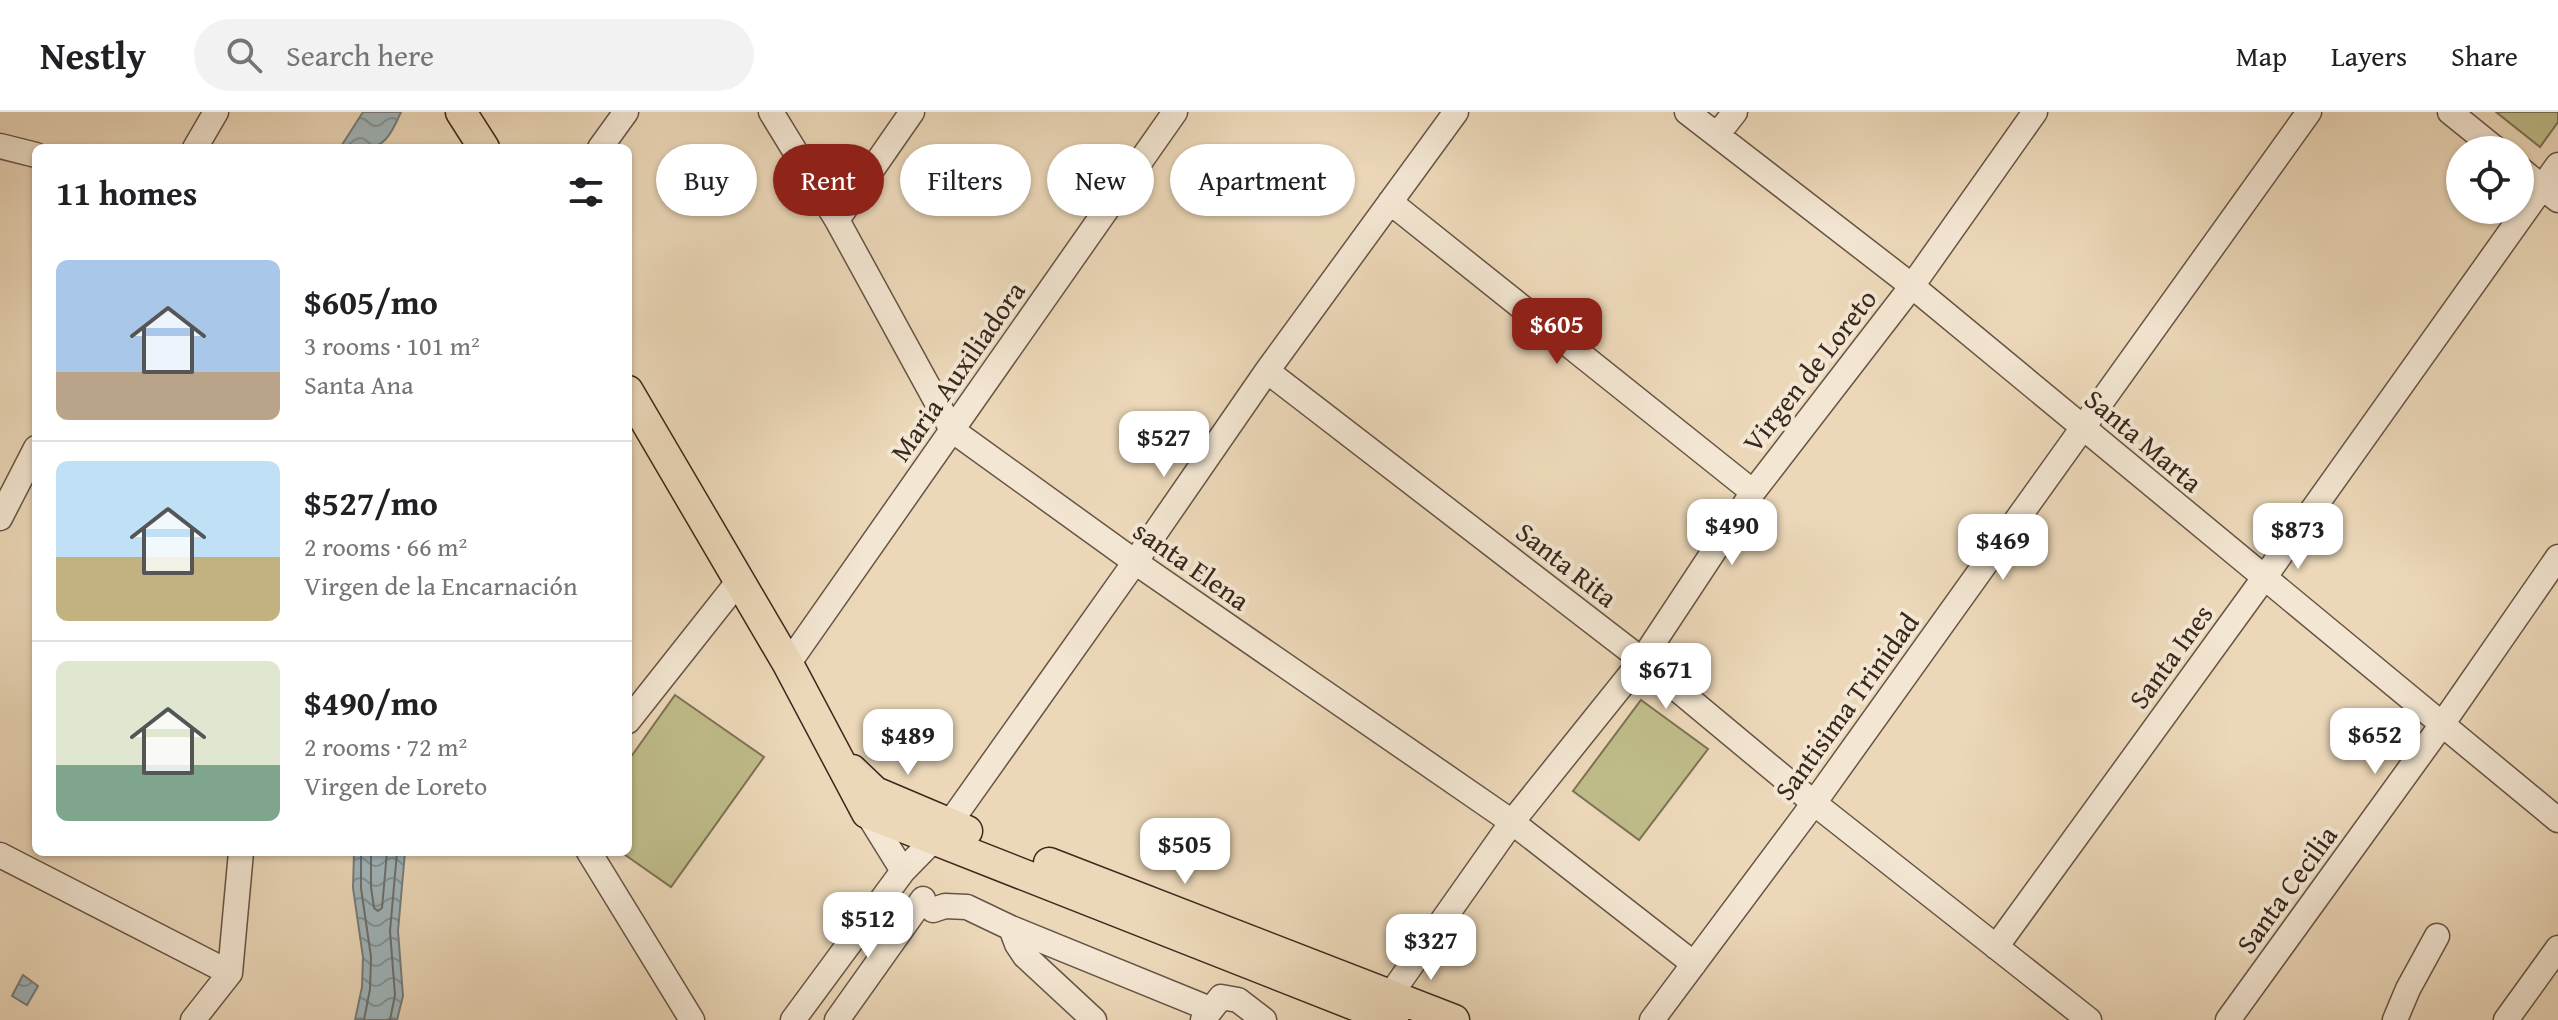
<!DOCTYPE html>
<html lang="en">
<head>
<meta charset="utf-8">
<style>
	body { margin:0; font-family:"Gentium Book Plus",serif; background:#f2f2f2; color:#202124; height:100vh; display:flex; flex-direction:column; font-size:30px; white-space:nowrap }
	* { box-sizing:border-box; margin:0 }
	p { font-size:26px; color:#757577 }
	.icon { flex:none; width:44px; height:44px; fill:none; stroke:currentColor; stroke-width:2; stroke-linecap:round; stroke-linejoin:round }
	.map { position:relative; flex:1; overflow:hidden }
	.details { position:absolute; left:32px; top:32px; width:600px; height:712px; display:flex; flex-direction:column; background:#fff; border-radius:12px; box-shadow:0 2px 6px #0004 }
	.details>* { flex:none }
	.banner { position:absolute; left:656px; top:32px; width:760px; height:72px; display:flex; gap:16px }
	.fabs { position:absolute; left:2446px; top:24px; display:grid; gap:16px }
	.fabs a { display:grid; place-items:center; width:88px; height:88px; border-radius:50%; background:#fff; box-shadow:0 2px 6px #0004; font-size:40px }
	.price { position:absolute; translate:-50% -68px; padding:0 18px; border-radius:16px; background:#fff; color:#222; font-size:26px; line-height:52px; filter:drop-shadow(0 2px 4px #0008) }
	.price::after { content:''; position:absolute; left:50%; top:48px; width:24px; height:18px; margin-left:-12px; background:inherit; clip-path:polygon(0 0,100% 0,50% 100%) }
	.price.current { background:#8f2418; color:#fff }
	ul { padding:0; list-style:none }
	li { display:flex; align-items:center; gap:24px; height:200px; padding:0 24px }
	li+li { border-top:2px solid #e0e0e0 }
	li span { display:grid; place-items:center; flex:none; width:224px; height:160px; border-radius:12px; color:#555 }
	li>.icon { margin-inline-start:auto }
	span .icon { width:96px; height:96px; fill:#fffc; stroke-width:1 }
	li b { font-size:34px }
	h2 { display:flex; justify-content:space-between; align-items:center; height:96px; padding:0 24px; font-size:34px }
	.chip { padding:0 28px; border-radius:36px; background:#fff; box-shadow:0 2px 6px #0004; font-size:28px; line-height:72px }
	.chip.current { background:#8f2418; color:#fff }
	header { display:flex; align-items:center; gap:48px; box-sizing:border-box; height:112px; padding:0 40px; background:#fff; border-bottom:2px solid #e0e0e0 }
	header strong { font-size:38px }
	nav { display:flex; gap:44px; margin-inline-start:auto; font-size:28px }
	.search { width:560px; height:72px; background:#f2f2f2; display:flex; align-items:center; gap:20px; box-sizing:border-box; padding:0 28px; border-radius:44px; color:#757577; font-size:30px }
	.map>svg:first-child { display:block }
	.green { fill:#bfbc8a; stroke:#7c7254; stroke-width:2 }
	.water { fill:url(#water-waves); stroke:#777d7c; stroke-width:2 }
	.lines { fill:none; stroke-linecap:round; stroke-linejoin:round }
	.shore { stroke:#6c6f6c; stroke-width:2 }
	.minor-casing { stroke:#665444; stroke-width:27 }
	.major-casing { stroke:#39281d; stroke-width:33 }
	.minor { stroke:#f3e6d2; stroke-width:24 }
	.major { stroke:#ecd8b9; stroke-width:30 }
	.labels { text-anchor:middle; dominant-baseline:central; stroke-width:8; stroke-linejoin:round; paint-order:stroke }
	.street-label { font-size:28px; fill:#39281d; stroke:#f3e6d2 }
</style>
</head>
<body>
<header>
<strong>Nestly</strong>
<div class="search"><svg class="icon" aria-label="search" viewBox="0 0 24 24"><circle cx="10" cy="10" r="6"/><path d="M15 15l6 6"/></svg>Search here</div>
<nav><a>Map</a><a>Layers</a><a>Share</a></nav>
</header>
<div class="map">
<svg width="2558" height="908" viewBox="0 0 2558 908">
	<defs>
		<pattern id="water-waves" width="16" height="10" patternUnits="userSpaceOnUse" patternTransform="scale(2)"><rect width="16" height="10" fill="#a0b6bc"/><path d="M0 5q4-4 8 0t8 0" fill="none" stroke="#839498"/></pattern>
	</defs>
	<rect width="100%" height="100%" fill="#ecd8b9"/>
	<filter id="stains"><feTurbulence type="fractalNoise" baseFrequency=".0025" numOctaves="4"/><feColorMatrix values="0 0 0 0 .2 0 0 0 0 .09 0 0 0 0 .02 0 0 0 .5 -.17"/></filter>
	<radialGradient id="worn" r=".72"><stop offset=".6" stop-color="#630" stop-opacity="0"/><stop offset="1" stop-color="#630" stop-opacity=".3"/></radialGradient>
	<path class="green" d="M2496,0H2558V10L2540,35Z
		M675,583L764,645L671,775L621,740H628V649Z
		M1641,588L1708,637L1639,728L1573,679Z"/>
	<path class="water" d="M363,0H401C384,38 380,36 340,36Z
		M354,740H405L398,819L403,884L397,908H355L362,875L363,845L353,776Z
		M23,863L38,874L27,893L12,884Z"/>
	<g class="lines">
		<path class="shore" d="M361,740V776L371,845L370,877L364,908
			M371,740V775L374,796L378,799L382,796L387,740
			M390,908L395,883L390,819L397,740"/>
		<defs>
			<path id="minor" d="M771,0L837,108L952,318L1135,450L1512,710L1694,852
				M1687,0L1912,174L2558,708
				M2450,0L2497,38
				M1717,23L1735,0
				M0,34L36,43
				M195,36L216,0
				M600,36L626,0
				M2520,57L2558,88
				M1390,90L1753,380
				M837,108L912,0
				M1267,259L1642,548L1814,691L2089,908
				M0,406L36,336
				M788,552L1175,0
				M628,609L738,470
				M867,701L903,759
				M589,740L692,908
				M0,743L230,861
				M933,798L945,794L967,795L1011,816L1210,897
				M1011,816L1017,832L1025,844L1094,908
				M1996,835L2264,466L2558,53
				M1381,896L1512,710L1642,548L1753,380L1912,174L2035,0
				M193,908L230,861L241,740
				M793,908L903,759L949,712L1135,450L1267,259L1456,0
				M837,908L923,787
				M1203,908L1221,885L1238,888L1264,908
				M1652,908L1814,691L2309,0
				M2228,908L2443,611L2558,445
				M2395,908L2408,877L2437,824
				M2506,908L2558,836"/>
			<path id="major" d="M461,0L484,36
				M628,279L788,552L867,701L1393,908
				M852,658L875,680L967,719
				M1049,751L1454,908"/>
		</defs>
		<use href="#minor" class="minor-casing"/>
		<use href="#major" class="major-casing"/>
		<use href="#minor" class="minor"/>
		<use href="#major" class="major"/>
	</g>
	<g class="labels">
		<g class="street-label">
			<text transform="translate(1809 258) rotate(-52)">Virgen de Loreto</text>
			<text transform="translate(957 259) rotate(-55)">Maria Auxiliadora</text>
			<text transform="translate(2144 328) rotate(40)">Santa Marta</text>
			<text transform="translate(1567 452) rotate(38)">Santa Rita</text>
			<text transform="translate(1192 453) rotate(35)">santa Elena</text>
			<text transform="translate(2170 544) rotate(-54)">Santa Ines</text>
			<text transform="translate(1846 594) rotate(-54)">Santisima Trinidad</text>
			<text transform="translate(2286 777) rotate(-54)">Santa Cecilia</text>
		</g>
	</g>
	<rect width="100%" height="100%" filter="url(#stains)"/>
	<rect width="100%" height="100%" fill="url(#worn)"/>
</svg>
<div class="fabs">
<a><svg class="icon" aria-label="locate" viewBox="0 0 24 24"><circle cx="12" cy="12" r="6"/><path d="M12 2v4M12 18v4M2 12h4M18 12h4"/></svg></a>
</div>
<b class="price current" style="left:1557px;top:254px">$605</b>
<b class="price" style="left:1164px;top:367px">$527</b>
<b class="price" style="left:1732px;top:455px">$490</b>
<b class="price" style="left:2298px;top:459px">$873</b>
<b class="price" style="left:2003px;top:470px">$469</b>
<b class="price" style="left:1666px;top:599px">$671</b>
<b class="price" style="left:2375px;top:664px">$652</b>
<b class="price" style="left:908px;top:665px">$489</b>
<b class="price" style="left:1185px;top:774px">$505</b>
<b class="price" style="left:868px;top:848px">$512</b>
<b class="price" style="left:1431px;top:870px">$327</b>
<div class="banner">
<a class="chip">Buy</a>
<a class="chip current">Rent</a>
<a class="chip">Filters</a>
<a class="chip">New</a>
<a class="chip">Apartment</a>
</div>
<section class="details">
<h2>11 homes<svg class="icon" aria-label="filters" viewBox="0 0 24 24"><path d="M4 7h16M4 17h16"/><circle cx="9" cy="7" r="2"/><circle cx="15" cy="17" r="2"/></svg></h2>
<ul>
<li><span style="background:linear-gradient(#a9c7e8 70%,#b9a48a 0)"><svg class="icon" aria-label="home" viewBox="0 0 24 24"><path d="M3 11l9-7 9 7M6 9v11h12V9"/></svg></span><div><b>$605/mo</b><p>3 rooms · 101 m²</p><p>Santa Ana</p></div></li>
<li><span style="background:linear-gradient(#bfe0f5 60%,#c2b280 0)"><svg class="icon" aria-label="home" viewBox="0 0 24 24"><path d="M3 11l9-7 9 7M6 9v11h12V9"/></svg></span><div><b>$527/mo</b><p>2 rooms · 66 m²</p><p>Virgen de la Encarnación</p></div></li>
<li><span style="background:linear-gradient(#dfe7d0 65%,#7fa58c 0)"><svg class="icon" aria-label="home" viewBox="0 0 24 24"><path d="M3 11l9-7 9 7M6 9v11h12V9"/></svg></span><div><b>$490/mo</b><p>2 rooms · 72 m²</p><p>Virgen de Loreto</p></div></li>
</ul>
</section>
</div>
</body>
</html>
